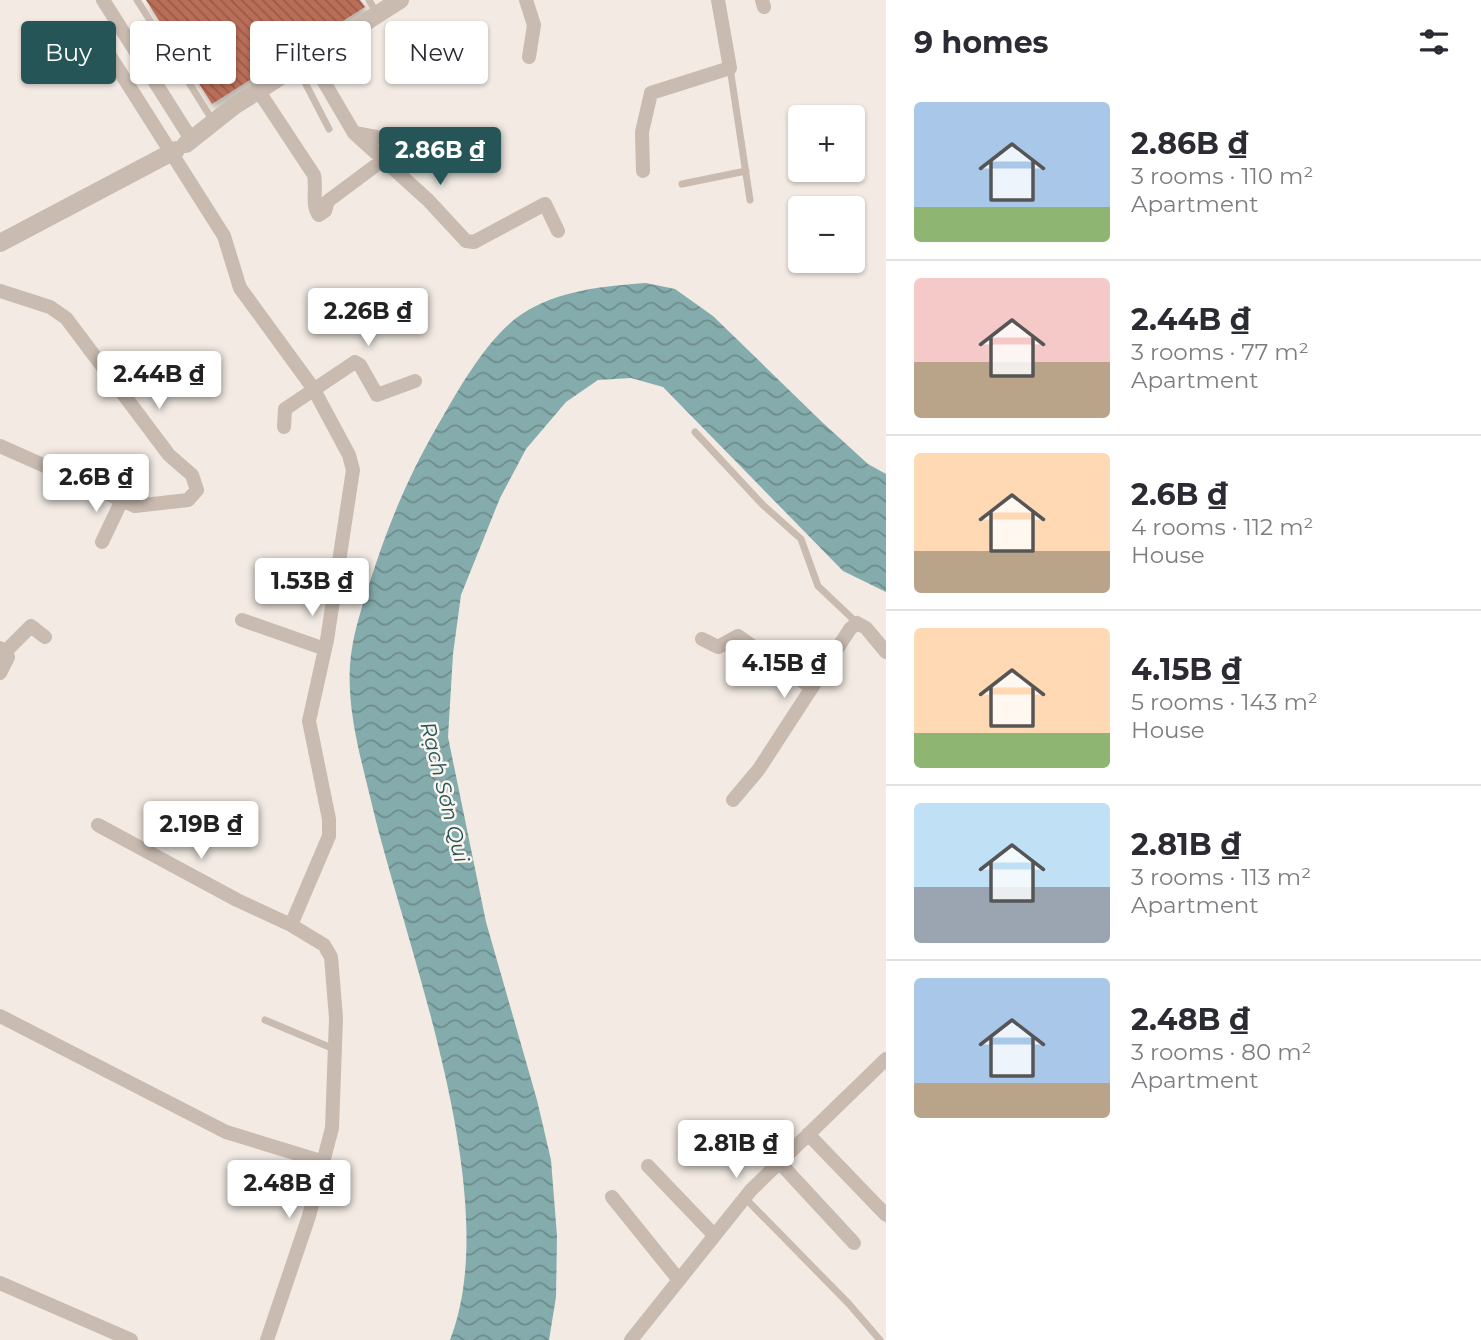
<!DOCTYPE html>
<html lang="en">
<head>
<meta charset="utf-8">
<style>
	body { margin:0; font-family:Montserrat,sans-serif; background:#f2f2f3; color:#2b2b33; height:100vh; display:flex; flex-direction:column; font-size:26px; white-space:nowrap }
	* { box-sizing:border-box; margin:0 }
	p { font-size:23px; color:#7c7c81 }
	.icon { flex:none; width:38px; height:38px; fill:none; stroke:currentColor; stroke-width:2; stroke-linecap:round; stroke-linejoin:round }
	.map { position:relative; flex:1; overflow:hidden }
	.sheet { display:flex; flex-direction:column; background:#fff; width:595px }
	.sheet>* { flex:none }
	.banner { position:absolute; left:21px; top:21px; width:665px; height:63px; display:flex; gap:14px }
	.buttons { position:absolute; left:788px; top:105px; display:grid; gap:14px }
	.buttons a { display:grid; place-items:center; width:77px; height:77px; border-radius:7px; background:#fff; box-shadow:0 2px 5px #0004; font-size:35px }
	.price { position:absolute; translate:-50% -60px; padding:0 16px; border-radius:7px; background:#fff; color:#222; font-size:23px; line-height:46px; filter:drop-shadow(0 2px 4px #0008) }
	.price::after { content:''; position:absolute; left:50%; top:42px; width:21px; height:16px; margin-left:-10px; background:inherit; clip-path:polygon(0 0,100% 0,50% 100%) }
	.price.on { background:#265557; color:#fff }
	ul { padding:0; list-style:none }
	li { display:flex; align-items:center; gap:21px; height:175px; padding:0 28px }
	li+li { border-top:2px solid #e1e1e2 }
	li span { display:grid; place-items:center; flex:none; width:196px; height:140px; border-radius:7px; color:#555 }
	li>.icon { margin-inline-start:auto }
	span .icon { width:84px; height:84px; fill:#fffc; stroke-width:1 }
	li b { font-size:30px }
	h2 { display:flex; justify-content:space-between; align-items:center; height:84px; padding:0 28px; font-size:30px }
	.pill { padding:0 24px; border-radius:7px; background:#fff; box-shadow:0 2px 5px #0004; font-size:24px; line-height:63px }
	.pill.on { background:#265557; color:#fff }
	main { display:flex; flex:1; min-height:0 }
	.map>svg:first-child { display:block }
	.water { fill:url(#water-waves) }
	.building { fill:url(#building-back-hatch); filter:url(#shadow) }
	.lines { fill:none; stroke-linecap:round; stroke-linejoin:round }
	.service { stroke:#c9bbb0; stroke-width:7 }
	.minor { stroke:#c9bbb0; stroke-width:14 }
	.tertiary { stroke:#c9bbb0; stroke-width:18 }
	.labels { text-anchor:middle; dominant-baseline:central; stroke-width:5; stroke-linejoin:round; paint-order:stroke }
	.water-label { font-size:21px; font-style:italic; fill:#265557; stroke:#faf5ef }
</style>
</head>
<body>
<main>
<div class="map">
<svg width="886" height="1340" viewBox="0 0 886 1340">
	<defs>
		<pattern id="water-waves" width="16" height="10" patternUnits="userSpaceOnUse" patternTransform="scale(1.75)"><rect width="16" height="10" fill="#85acac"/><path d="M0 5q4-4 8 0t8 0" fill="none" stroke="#6e8c8c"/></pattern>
		<pattern id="building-back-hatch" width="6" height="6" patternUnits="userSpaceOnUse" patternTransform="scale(1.75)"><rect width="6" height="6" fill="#ba6e59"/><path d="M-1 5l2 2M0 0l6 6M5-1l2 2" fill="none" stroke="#985b4a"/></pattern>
		<filter id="shadow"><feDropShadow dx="2.5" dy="4.5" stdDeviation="3.5" flood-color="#0004"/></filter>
	</defs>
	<rect width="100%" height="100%" fill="#f2eae3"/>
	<path class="water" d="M646,283L675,289L713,316L823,423L868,464L886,474V592L843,571L663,387L631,378L598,380L566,402L526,449L500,498L461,595L453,654L448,737L486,922L537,1100L551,1160L557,1236L556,1297L549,1340H450C505,1199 408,953 373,809C362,762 347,714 350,665C352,638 360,613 368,588C386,530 407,478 438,425C458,390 488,336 522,314C558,290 605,286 646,283Z"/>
	<path class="building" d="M146,0H360L365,7L212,104Z"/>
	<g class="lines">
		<path class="service" d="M137,0L213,121
			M369,0L377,14
			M297,67L329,129
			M730,68L750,200
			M682,184L746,171
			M695,432L763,505L801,539L818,586L857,623
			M265,1020L334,1049
			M744,1197L849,1304L880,1340"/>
		<path class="minor" d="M103,0L191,139
			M526,0L534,25L529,57
			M762,0L764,7
			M110,56L224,236L240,288L313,388L349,455L353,470L327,640L309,721L329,819V836L291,925L324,945L331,957L336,1018L332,1128L309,1216L267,1340
			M310,58L354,133L428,200L466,241L474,242L545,204L558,231
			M258,90L314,175C317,188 311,206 319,215L325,211L328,201L383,160
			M355,133L413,144
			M643,171L642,132L651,93L730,68L718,0
			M0,291L50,307L66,318L169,455L192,475L197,490L188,500L135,506L0,446
			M284,427L285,409L355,362L360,365L377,395L415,381
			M102,542L122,500
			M242,620L325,649
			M702,639L718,647L738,636L812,688
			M0,648L8,657L0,673
			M6,651L31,626L45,637
			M733,800L759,769L850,629L857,623L866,628L886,652
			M98,825L237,900L291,925
			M0,1016L226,1132L324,1162
			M808,1134L886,1215
			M779,1162L854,1243
			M648,1166L714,1235
			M612,1197L679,1280
			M0,1283L131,1340
			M631,1340L751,1190L886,1059"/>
		<path class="tertiary" d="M186,144L234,106L400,0
			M0,243L176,150"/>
	</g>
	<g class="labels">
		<g class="water-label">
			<text transform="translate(445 792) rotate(76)">Rạch Sơn Qui</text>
		</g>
	</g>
</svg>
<div class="buttons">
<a>+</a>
<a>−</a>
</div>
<b class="price on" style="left:440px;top:187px">2.86B ₫</b>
<b class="price" style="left:368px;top:348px">2.26B ₫</b>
<b class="price" style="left:159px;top:411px">2.44B ₫</b>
<b class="price" style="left:96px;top:514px">2.6B ₫</b>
<b class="price" style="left:312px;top:618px">1.53B ₫</b>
<b class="price" style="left:784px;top:700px">4.15B ₫</b>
<b class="price" style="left:201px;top:861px">2.19B ₫</b>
<b class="price" style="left:736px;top:1180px">2.81B ₫</b>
<b class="price" style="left:289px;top:1220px">2.48B ₫</b>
<div class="banner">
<a class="pill on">Buy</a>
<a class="pill">Rent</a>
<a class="pill">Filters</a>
<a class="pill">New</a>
</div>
</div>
<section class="sheet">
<h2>9 homes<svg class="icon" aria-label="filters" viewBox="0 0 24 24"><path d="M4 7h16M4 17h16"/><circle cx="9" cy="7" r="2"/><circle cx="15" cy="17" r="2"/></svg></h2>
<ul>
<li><span style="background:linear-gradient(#a9c7e8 75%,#8fb573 0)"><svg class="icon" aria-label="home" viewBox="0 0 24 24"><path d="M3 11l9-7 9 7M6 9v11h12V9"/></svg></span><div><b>2.86B ₫</b><p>3 rooms · 110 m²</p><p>Apartment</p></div></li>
<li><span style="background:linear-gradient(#f6c9c9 60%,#b9a48a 0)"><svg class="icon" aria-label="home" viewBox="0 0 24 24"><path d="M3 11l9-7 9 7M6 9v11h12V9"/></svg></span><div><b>2.44B ₫</b><p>3 rooms · 77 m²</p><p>Apartment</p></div></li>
<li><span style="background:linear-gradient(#ffd9b3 70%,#b9a48a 0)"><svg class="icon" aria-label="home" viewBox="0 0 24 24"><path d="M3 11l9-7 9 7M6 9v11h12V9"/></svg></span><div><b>2.6B ₫</b><p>4 rooms · 112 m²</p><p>House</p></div></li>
<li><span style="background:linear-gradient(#ffd9b3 75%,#8fb573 0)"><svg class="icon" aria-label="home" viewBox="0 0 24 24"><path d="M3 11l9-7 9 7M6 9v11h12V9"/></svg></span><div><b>4.15B ₫</b><p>5 rooms · 143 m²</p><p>House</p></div></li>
<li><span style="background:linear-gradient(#bfe0f5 60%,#9aa5b1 0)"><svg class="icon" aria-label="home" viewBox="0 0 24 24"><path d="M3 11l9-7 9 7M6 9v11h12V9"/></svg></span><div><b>2.81B ₫</b><p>3 rooms · 113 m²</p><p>Apartment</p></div></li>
<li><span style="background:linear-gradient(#a9c7e8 75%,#b9a48a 0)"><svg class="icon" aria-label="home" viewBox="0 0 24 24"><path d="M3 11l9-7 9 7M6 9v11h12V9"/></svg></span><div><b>2.48B ₫</b><p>3 rooms · 80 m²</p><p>Apartment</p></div></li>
</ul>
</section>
</main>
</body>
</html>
